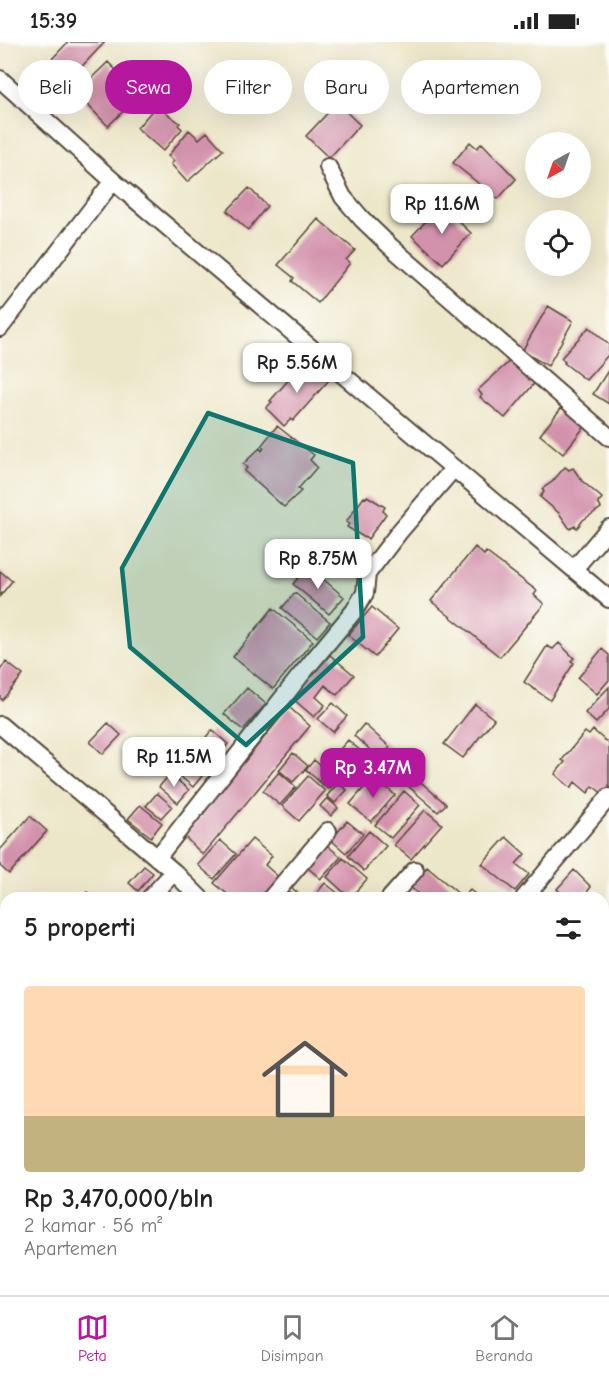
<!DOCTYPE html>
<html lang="id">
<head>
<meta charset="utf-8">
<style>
	body { margin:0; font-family:"Comic Neue",sans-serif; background:#f6f6f6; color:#222; height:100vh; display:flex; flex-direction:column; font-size:22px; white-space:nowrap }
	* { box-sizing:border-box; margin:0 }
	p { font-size:20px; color:#767676 }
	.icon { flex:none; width:33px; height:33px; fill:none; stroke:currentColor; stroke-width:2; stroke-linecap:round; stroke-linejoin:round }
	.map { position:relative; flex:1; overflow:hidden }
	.sheet { position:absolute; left:0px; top:850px; width:609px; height:404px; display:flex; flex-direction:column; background:#fff; border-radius:18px 18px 0 0; box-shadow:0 6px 24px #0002 }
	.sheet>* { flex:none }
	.banner { position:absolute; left:18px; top:18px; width:573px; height:54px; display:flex; gap:12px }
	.needle { width:39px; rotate:220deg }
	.fabs { position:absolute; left:525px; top:90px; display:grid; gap:12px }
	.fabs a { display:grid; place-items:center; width:66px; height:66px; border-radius:50%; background:#fff; box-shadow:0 6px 24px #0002; font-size:30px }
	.price { position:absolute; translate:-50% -51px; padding:0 14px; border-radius:12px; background:#fff; color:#222; font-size:20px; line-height:39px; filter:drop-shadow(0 2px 3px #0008) }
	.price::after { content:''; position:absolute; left:50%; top:36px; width:18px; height:14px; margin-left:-9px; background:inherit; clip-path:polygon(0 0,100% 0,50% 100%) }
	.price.current { background:#b5179e; color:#fff }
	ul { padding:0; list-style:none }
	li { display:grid; align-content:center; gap:12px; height:318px; padding:0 24px }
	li+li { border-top:2px solid #e0e0e0 }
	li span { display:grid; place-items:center; height:186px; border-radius:6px; color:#555 }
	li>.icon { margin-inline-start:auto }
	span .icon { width:108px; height:108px; fill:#fffc; stroke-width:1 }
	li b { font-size:26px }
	h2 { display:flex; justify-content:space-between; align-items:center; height:72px; padding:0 24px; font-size:26px }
	.pill { padding:0 21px; border-radius:27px; background:#fff; box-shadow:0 6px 24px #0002; font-size:21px; line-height:54px }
	.pill.current { background:#b5179e; color:#fff }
	.status { display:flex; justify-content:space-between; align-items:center; height:42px; padding:0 30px; background:#fff; direction:ltr }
	.status svg { height:16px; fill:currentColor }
	.menu { display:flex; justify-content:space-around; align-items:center; height:84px; border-top:2px solid #e0e0e0; background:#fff; font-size:16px; color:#767676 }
	.menu a { display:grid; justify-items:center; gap:3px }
	.menu .current { color:#b5179e }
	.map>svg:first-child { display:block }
	.building { fill:#d392ac }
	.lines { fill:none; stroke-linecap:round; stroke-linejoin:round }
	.street-casing { stroke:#564638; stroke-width:20 }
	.street { stroke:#fff; stroke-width:16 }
	.marked { fill:#0f766e; fill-opacity:0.2; stroke:#0f766e; stroke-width:4.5; stroke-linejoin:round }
</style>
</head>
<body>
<div class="status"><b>15:39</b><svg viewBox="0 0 49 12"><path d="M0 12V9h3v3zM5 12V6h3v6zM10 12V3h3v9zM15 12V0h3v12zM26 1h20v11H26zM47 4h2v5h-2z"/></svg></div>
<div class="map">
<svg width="609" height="1253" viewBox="0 0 609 1253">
	<rect width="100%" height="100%" fill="#fdfcf7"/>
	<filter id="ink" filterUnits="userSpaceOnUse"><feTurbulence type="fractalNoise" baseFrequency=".0167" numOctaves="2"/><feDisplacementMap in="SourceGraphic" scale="12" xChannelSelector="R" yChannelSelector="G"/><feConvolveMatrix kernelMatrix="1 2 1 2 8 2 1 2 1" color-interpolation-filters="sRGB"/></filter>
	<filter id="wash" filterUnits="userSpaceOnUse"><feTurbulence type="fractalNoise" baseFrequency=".008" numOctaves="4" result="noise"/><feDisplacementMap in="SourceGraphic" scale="24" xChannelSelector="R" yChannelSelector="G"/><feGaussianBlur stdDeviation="1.35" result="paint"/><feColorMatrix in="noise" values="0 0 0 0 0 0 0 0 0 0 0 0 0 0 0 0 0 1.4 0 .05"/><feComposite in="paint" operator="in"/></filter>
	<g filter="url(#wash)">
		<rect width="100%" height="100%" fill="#ede7ca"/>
		<g id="blocks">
			<path class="building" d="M68,0H105L51,57L32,38Z
				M108,20L140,53L108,84L76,51Z
				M337,61L360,83L329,116L306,94Z
				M156,64L180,81L178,83L182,87L163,109L137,86Z
				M189,88L199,97L207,90L223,108L187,140L171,122L174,119L168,114Z
				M470,100L477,106L482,101L516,137L498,157L453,121Z
				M249,146L267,164L248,188L227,169Z
				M441,163L471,191L443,222L412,194Z
				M318,177L355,208L346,218L350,221L318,261L292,239L294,236L278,223Z
				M548,264L573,279L548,324L522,309Z
				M589,285L609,303V312L586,338L564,321L565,320L561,316Z
				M513,316L538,337L505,376L480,355L482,353L478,348Z
				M305,319L328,339L293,379L291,377L284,384L266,366L272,360L270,359Z
				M609,327V362L593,352Z
				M566,360L589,379L563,412L540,393Z
				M277,384L314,413L310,418L317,425L298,447L301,449L284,465L244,429L247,426L243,422L260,406L262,409L264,406L261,404Z
				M565,425L569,428L573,426L582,439L602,456L598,461L601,466L583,478L577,486L575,484L570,487L559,471L540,455L544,450L542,447L552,440Z
				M367,454L385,465L383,469L386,472L368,497L366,495L365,496L347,485L349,482L346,480L364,455L366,456Z
				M475,505L484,513L486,510L537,549L534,553L544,562L500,615L431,559Z
				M308,524L344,555L329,572L293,542Z
				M0,529L12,539L0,554Z
				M295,551L330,580L317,595L282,566Z
				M372,565L398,587L375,615L348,593Z
				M273,566L313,599L273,647L233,615Z
				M559,601L574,616L571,619L574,621L550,658L524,640L547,604L553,607Z
				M602,607L609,613V638L597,652L578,636Z
				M330,613L354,633L337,653L325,643L316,655L325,663L314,675L292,656Z
				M6,620L23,633L2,658L0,656V628Z
				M609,645V667L596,681L585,671Z
				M247,646L266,662L243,688L224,672Z
				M333,661L347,674L333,690L318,677Z
				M475,662L494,677L463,716L444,702Z
				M289,665L310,684L203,813L184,794Z
				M108,681L121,693L103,712L90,700Z
				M364,682L390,705L381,717L354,694Z
				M212,688L228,702L219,713L202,700Z
				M593,688L609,702V748L605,754L593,744L588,751L575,740L571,746L555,732L565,720L562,718L585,690L589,693Z
				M348,698L370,717L350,740L328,721Z
				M198,702L215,717L205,730L187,716Z
				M293,711L308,724L293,740L279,728Z
				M314,718L336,737L328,747L306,728Z
				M184,719L202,734L193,745L175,730Z
				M279,730L296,745L280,763L263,749Z
				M170,732L189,748L178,761L159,745Z
				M308,734L325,749L299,779L282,764Z
				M374,734L395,753L371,780L350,762Z
				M415,735L446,762L438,770L408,744Z
				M338,741L347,748L335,761L327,754Z
				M404,749L420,763L391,796L375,783Z
				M157,751L172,764L161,776L146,764Z
				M327,756L338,766L331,774L320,764Z
				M140,763L162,781L151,795L128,777Z
				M425,768L442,782L411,817L394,803Z
				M30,774L47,789L9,832L0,824V808Z
				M347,779L363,792L346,811L331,798Z
				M369,789L386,804L364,829L348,814Z
				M506,795L525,812L516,822L529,832L515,849L482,822Z
				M252,797L272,814L265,823L283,839L268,856H243L239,853L235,856H232L214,841Z
				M220,798L236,812L214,837L198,823Z
				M321,798L341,815L321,837L302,821Z
				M343,816L367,837L350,856L327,835Z
				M144,824L153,831L138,849L129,841Z
				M427,825L460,853L457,856H423L410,845Z
				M574,828L591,845L582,856H566L557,847Z
				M325,841L344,856H321L316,852Z
				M288,843L304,856H276Z
				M470,848L480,856H463Z
				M87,850L95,856H81Z
				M6,926V966L0,974V934Z
				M603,955L609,960V980L603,986Z
				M0,986L6,991V993L0,1000Z
				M6,1028V1053L0,1047V1034Z
				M608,1051L609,1053V1084L603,1079V1057Z
				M609,1097V1116L603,1111V1104Z
				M603,1118L609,1124L603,1132Z
				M609,1134V1161L603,1168V1141Z
				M0,1157L6,1162V1188L0,1183Z
				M603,1229L609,1234V1244L602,1253H576L580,1248H603Z
				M128,1248H141L147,1253H124Z
				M243,1248H265L259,1253H249Z
				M285,1248H301L307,1253H280Z
				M336,1248H356L352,1253H342Z
				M448,1248H465L461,1253H454Z
				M470,1248H475L481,1253H466Z"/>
		</g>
	</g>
	<g filter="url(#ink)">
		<use href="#blocks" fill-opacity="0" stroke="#564638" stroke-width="1.5"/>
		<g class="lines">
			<defs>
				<path id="street" d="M0,37L113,139
					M328,125L343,155L362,177L390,204L609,395
					M0,286L113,139L609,557
					M574,527L609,486
					M0,683L174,830L200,856
					M157,816L300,634L354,569L365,551L367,532L400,489L454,426
					M150,856L174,830
					M271,856L328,789
					M390,856L415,828
					M524,856L609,755
					M0,1070L6,1075
					M0,1106L6,1100
					M603,1211L609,1216
					M199,1248L204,1253
					M264,1253L268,1248
					M567,1253L572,1248"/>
			</defs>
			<use href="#street" class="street-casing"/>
			<use href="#street" class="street"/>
		</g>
	</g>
	<path class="marked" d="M208,371L353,421L363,595L246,703L130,605L122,526Z"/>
</svg>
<div class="fabs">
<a><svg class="needle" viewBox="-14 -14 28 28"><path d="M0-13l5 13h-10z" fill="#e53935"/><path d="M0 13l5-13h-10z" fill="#767676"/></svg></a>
<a><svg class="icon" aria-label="locate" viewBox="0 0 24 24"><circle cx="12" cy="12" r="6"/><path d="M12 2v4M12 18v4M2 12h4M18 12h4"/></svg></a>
</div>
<b class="price" style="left:442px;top:193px">Rp 11.6M</b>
<b class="price" style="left:297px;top:352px">Rp 5.56M</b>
<b class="price" style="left:318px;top:548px">Rp 8.75M</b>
<b class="price" style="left:174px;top:746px">Rp 11.5M</b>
<b class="price current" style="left:373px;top:757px">Rp 3.47M</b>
<div class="banner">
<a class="pill">Beli</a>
<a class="pill current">Sewa</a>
<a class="pill">Filter</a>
<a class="pill">Baru</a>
<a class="pill">Apartemen</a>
</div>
<section class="sheet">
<h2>5 properti<svg class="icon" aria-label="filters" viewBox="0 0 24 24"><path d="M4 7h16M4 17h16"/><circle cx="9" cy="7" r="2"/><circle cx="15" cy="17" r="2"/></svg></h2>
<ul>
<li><span style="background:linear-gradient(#ffd9b3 70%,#c2b280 0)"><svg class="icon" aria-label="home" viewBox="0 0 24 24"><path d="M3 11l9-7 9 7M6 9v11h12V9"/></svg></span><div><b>Rp 3,470,000/bln</b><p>2 kamar · 56 m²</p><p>Apartemen</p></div></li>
</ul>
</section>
</div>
<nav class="menu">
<a class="current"><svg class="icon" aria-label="map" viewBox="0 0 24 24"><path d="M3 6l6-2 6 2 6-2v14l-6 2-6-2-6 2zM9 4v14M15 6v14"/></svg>Peta</a>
<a><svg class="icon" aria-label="saved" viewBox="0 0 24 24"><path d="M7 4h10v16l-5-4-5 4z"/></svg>Disimpan</a>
<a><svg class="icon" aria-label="home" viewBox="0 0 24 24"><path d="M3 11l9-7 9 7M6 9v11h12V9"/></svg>Beranda</a>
</nav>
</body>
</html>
